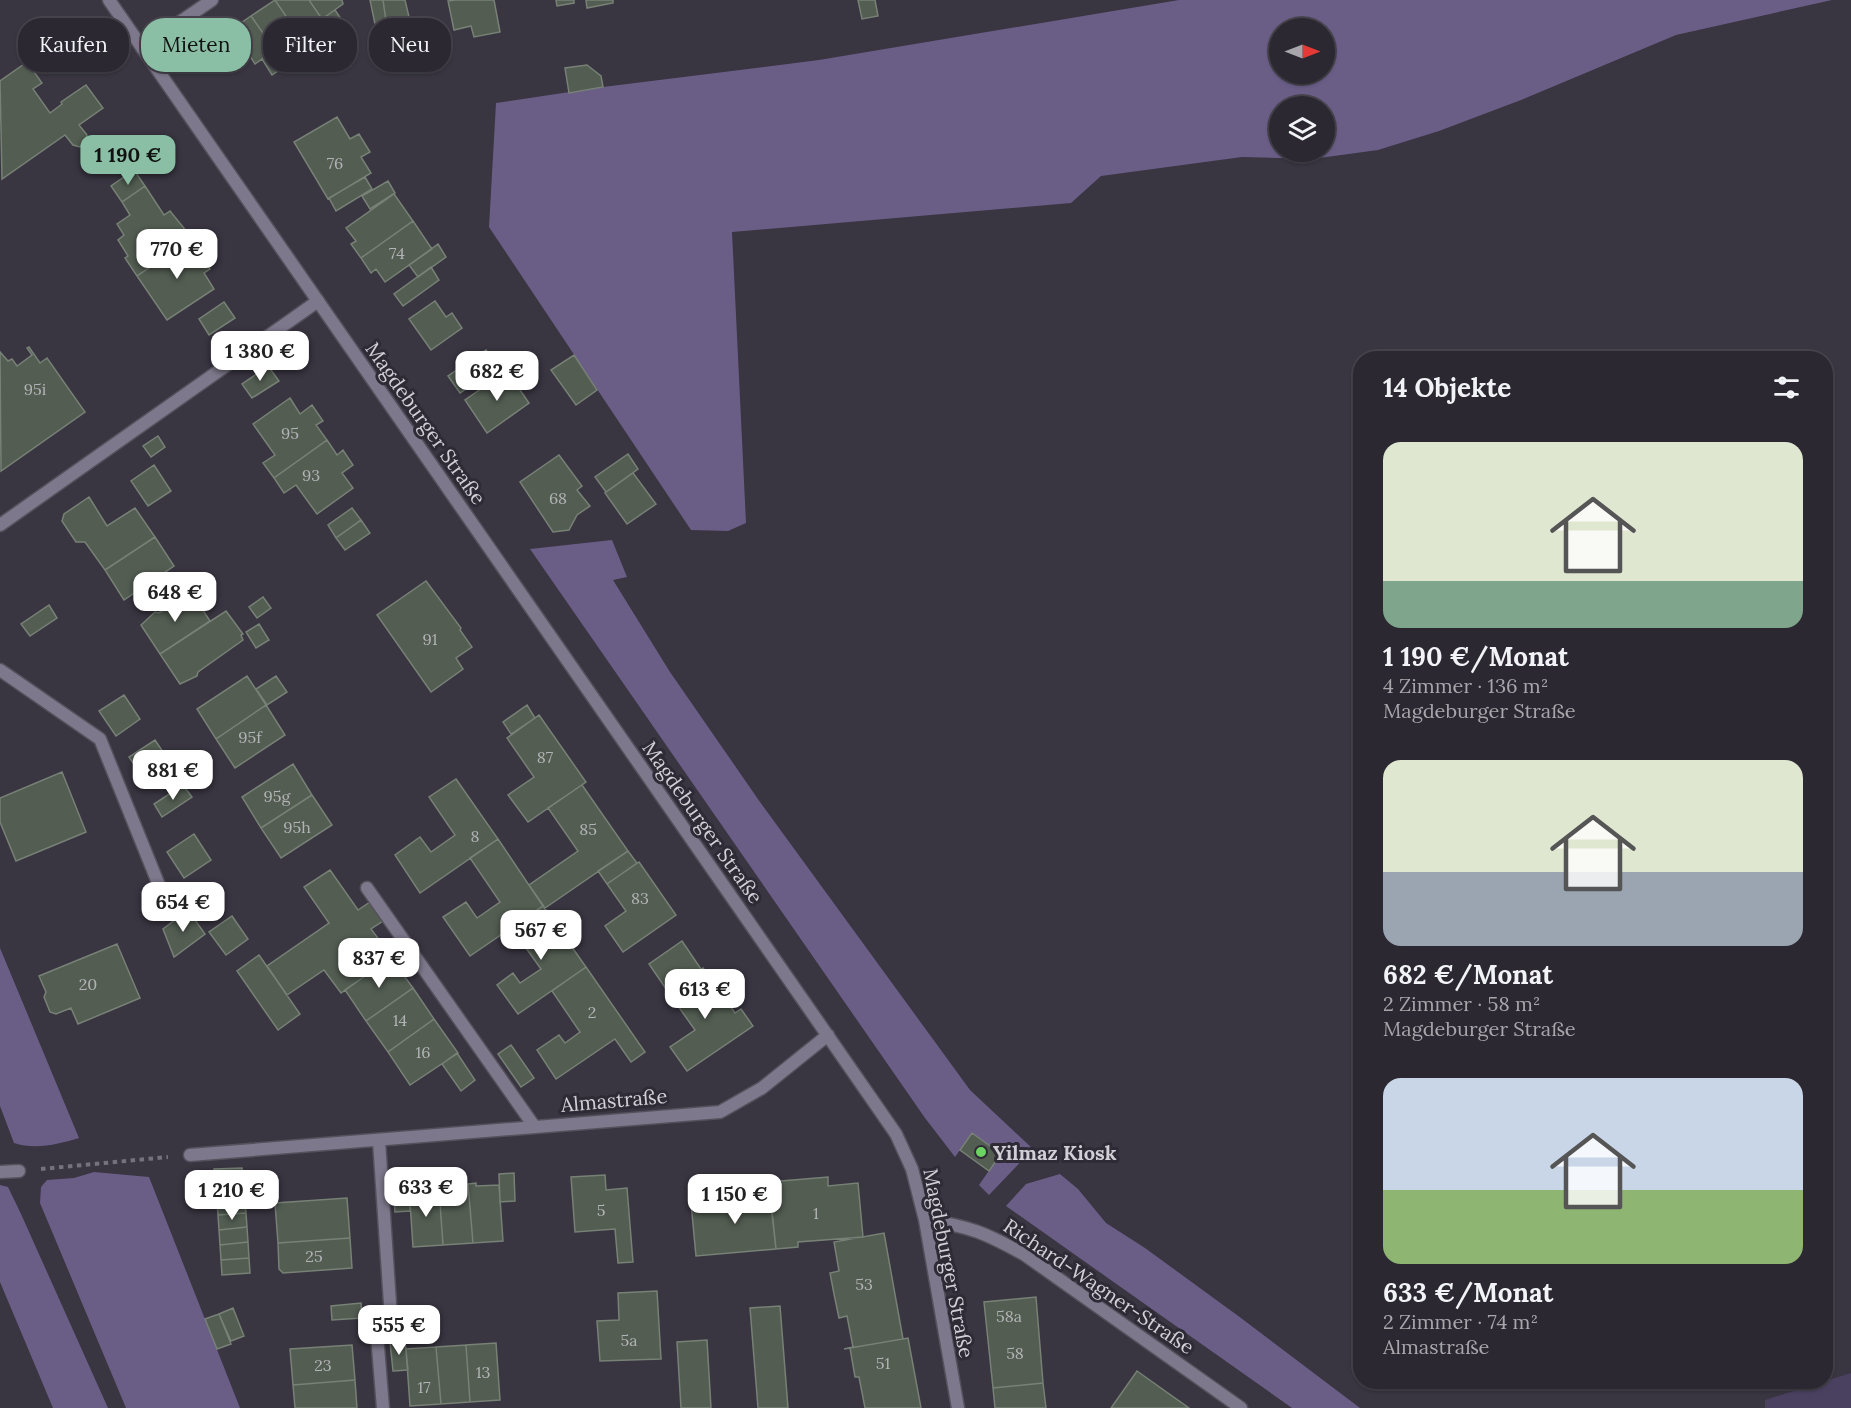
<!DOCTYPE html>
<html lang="de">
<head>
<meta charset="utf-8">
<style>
	body { margin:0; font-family:Lora,serif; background:#37343d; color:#f1f3f6; height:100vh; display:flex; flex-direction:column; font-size:22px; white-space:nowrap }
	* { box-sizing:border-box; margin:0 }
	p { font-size:20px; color:#a6a6ab }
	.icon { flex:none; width:33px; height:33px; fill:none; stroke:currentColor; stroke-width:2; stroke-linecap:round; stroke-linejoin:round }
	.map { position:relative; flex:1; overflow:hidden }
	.side { position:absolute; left:1353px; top:351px; width:480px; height:1038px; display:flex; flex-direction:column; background:#2b2831; border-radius:24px; box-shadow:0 2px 4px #0004,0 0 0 2px #47444d }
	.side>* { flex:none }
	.guide { position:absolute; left:18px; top:18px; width:570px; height:54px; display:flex; gap:12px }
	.needle { width:39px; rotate:90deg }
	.controls { position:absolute; left:1269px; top:18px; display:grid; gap:12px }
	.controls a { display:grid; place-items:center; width:66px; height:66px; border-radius:50%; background:#2b2831; box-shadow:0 2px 4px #0004,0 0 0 2px #47444d; font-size:30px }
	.price { position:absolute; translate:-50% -51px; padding:0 14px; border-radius:12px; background:#fff; color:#222; font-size:20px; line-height:39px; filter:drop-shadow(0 2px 3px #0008) }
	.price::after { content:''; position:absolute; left:50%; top:36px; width:18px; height:14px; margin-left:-9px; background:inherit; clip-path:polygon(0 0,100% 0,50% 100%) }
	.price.on { background:#8abfa5; color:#111 }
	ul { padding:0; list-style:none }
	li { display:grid; align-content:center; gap:12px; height:318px; padding:0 30px }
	li span { display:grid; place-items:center; height:186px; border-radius:18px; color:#555 }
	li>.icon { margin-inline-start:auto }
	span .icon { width:108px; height:108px; fill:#fffc; stroke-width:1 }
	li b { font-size:26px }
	h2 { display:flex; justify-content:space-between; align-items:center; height:72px; padding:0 30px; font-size:26px }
	.chip { padding:0 21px; border-radius:24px; background:#2b2831; box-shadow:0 2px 4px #0004,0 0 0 2px #47444d; font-size:21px; line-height:54px }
	.chip.on { background:#8abfa5; color:#111 }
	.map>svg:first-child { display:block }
	.green { fill:#4a4160 }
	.forest { fill:#6a5e87; fill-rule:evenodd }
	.building { fill:#535d52; stroke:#778176; stroke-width:1.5 }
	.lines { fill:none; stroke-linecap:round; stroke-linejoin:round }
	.service-casing { stroke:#55515c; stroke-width:15 }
	.minor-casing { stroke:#55515c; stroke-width:15 }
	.path { stroke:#76727c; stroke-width:4; stroke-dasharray:4.5 4.5; stroke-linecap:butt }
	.service { stroke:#7d788b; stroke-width:12 }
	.minor { stroke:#7d788b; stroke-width:12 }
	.poi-dot { fill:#6cd362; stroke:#2e2b36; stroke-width:2 }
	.labels { text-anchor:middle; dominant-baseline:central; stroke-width:6; stroke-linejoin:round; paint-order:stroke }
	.number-label { font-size:16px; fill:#b2b3b6 }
	.street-label { font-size:20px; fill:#d2d0d7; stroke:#2e2b36 }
	.poi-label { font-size:20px; font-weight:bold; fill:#d2d0d7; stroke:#2e2b36; text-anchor:start }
</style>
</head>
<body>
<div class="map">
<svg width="1851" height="1408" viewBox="0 0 1851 1408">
	<rect width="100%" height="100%" fill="#393541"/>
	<path class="green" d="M1851,1373V1408H1765V1400Z"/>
	<path class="forest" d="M1179,0H1832L1676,35L1521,100L1439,131L1378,150L1312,159L1242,157L1101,176L1071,203L732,232L746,523L728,531L691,530L489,227L496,103L603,87L819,60ZM1280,28H1324V74H1280ZM1280,106H1324V152H1280Z
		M612,540L627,577L613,580L670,672L760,802L970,1090L1033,1149L989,1195L979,1185L1001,1153L972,1133L955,1157L925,1118L530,549Z
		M0,948L79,1138C60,1144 35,1150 14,1143L0,1106Z
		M94,1172L149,1177L240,1408H126L40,1203L41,1187L47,1180L74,1178Z
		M1060,1174L1078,1189L1106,1223L1145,1248L1241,1318L1360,1408H1292L1006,1206L1026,1184Z
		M0,1185L8,1187L21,1214L108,1408H53L0,1282Z"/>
	<path class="building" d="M275,0L298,34L275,50L251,16Z
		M275,0H309L322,19L298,34Z
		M309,0H342L343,4L322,19Z
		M370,0H383L386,21L375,24Z
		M383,0H405L409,17L386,21Z
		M455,0H494L500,32L474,37L471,26L454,30L448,1Z
		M556,0H574V3L557,6Z
		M586,0H613V3L587,8Z
		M858,0H875L878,16L862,19Z
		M335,10L345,25L332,34L322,19Z
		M251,16L275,50L255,64L250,56L242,62L235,63L222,44L232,37L228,32Z
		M322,19L332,34L318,43L308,28Z
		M288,41L299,57L285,66L275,50Z
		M275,50L285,66L272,75L262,59Z
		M299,57L304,64L290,73L285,66Z
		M27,62L42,83L33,89L50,113L62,104L61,102L86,85L103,108L79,125L87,135L85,142L80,147L73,145L65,135L2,179L0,81Z
		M587,65L601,76L603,87L569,93L565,68Z
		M337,117L350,139L359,134L370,152L361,157L371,173L328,199L294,142Z
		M134,170L145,186L122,202L111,186Z
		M365,177L372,189L336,211L329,198Z
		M388,181L395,193L370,209L362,196Z
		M145,186L164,215L170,211L188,233L190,240L137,276L125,258L128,256L118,240L124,235L117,224L130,215L122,202Z
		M394,194L413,221L361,258L351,244L356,241L346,228Z
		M413,221L432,249L385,282L376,269L371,273L361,258Z
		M190,240L200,251V256L210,269L204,273L214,289L167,320L137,276Z
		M438,244L446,257L418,277L409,265Z
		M431,267L439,280L403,306L394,294Z
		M435,301L446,317L452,313L462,328L431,350L409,319Z
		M224,302L235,318L209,335L199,319Z
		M29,347L40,363L47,358L85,412L1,471L0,352L8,361L12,359L17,366L32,355L27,348Z
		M486,350L498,367L460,393L448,376Z
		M574,355L597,390L576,405L551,370Z
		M268,366L279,381L252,398L242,384Z
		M507,371L529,403L487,433L465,400Z
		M290,398L300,414L312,405L323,421L316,425L327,440L274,478L263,463L275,455L253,424Z
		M158,436L165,447L151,457L143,446Z
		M327,440L337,455L343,450L353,465L342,473L353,488L317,514L296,485L284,493L274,478Z
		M628,454L638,469L606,492L595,477Z
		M559,455L582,486L577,490L590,506L577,515L569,530L553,532L520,482Z
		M154,465L171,491L148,506L131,481Z
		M633,473L656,504L627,524L605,493Z
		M89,497L107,526L135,508L155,537L105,570L85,542H76L62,521L64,514Z
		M352,508L361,520L336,538L328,525Z
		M361,520L370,533L345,550L336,538Z
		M155,537L174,566L124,600L105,570Z
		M426,581L461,628L460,630L472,647L456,658L463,669L431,692L377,615Z
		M191,592L210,621L160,654L141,625L155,612L159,613Z
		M263,597L271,608L257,618L249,607Z
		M49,605L57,618L30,636L21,624Z
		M226,611L243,634L241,635L243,640L198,672L197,676L180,684L160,654Z
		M259,624L269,640L256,648L246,632Z
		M247,676L266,705L216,739L197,709Z
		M276,676L287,692L267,705L256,689Z
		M124,695L140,719L116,736L99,711Z
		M266,705L285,735L235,768L216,739Z
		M527,705L535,718L511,734L503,722Z
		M539,715L586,782L528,822L508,795L534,777L507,738Z
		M155,740L173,767L147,784L129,757Z
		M293,764L312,795L261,828L242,797Z
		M62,772L86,832L16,861L0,822V798Z
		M456,779L498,839L420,893L395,855L420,837L431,852L455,835L429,797Z
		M183,785L192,797L162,817L154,804Z
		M582,785L628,851L545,908L529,885L578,851L548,808Z
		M312,795L332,825L281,858L261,828Z
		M194,834L211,860L184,878L167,852Z
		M498,839L543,906L470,956L443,917L466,902L477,918L500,902L470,858Z
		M628,851L637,863L607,884L598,871Z
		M639,862L676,915L623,952L605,926L626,911L607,884Z
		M330,870L358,910L370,902L383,921L371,929L392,957L341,993L324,970L287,995L267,966L329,923L304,887Z
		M543,906L586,967L518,1014L497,985L513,973L520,983L541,969L511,927Z
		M188,910L205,934L174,957L163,929Z
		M232,916L248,939L226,955L209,932Z
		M682,941L701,969L668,992L649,964Z
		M117,944L140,998L78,1024L71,1008L56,1014L50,1012L44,997L46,992L39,976Z
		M259,955L300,1014L278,1030L237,971Z
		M391,958L413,988L366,1021L345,990Z
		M586,967L645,1052L631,1062L615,1039L556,1079L537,1050L559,1035L565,1043L580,1032L552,991Z
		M703,968L735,1013L741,1009L753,1026L687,1071L670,1047L695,1030L668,992Z
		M413,988L434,1019L388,1052L366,1021Z
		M434,1019L458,1053L410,1085L388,1052Z
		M511,1045L534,1078L521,1087L498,1054Z
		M457,1053L475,1080L461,1091L442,1064Z
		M972,1133L1001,1154L989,1171L960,1150Z
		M242,1168L243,1183L216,1185L214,1169Z
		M514,1173L515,1201L500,1202L499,1174Z
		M605,1175L606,1190L627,1188L633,1262L618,1263L615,1229L575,1232L571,1177Z
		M828,1177V1186L858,1183L863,1237L798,1242V1247L776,1249L769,1182Z
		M408,1181L410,1211L395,1212L393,1182Z
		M243,1183L245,1198L217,1200L216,1185Z
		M476,1183V1186L499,1185L503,1241L473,1243L468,1184Z
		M461,1184H468L473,1243L443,1245L439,1189L461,1187Z
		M417,1187L418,1191L439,1189L443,1245L413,1247L409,1188Z
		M769,1188L776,1249L696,1256L691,1203L693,1207L712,1205L711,1197L728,1195L729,1200L748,1198L747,1190Z
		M245,1198L246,1213L218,1215L217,1200Z
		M347,1198L350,1238L278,1243L275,1203Z
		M246,1213L247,1227L219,1230L218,1215Z
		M247,1227L248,1242L220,1245L219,1230Z
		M884,1233L903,1339L844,1349L853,1347L847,1316L839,1318L834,1294L830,1273L839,1271L834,1242Z
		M350,1238L352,1268L283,1273L279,1269L278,1243Z
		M248,1242L249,1258L221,1260L220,1245Z
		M249,1258L250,1273L222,1275L221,1260Z
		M657,1291L661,1359L600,1361L597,1321L619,1320L618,1293Z
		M1036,1297L1043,1383L993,1388L984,1302Z
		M361,1303L362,1318L332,1320L331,1306Z
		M780,1306L788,1408H758L750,1308Z
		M233,1308L244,1336L231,1341L219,1314Z
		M219,1314L231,1344L217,1349L205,1319Z
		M908,1338L921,1408H865L859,1377H855L850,1348Z
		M707,1340L711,1408H681L677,1342Z
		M405,1341L408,1370L393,1371L390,1342Z
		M496,1343L500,1400L470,1402L466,1345Z
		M352,1345L355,1380L293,1385L290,1349Z
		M466,1345L470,1402L441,1404L436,1347Z
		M436,1347L441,1404L410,1406L406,1349Z
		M1137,1371L1189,1408H1111Z
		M355,1380L357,1408H295L293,1385Z
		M1043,1383L1046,1408H995L993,1388Z"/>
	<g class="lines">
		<defs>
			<path id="service" d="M0,525L318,301
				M0,670L100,739L169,910
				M367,888L534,1126"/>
			<path id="minor" d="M109,0L896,1134L912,1169L925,1220L958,1408
				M142,48L212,0
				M379,1141L391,1318L377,1335L383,1408
				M190,1155L720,1112L762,1088L828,1035
				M0,1172L19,1171
				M925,1220C969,1226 986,1233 1025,1255L1241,1408"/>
		</defs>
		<use href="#service" class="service-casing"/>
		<use href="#minor" class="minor-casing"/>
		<path class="path" d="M41,1169L168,1157"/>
		<use href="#service" class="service"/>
		<use href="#minor" class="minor"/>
	</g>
	<circle class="poi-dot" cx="981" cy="1152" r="6"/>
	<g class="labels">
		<g class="number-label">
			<text x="335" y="163">76</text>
			<text x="397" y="253">74</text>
			<text x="35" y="389">95i</text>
			<text x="290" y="433">95</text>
			<text x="311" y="475">93</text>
			<text x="558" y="498">68</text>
			<text x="430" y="639">91</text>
			<text x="250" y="737">95f</text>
			<text x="545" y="757">87</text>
			<text x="277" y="796">95g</text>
			<text x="297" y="827">95h</text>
			<text x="588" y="829">85</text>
			<text x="475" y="836">8</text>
			<text x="640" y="898">83</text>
			<text x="88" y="984">20</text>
			<text x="592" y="1012">2</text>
			<text x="400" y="1020">14</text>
			<text x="423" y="1052">16</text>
			<text x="601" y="1210">5</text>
			<text x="816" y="1213">1</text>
			<text x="314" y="1256">25</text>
			<text x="864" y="1284">53</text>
			<text x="1009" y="1316">58a</text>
			<text x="629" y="1340">5a</text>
			<text x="1015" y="1353">58</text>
			<text x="883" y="1363">51</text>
			<text x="323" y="1365">23</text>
			<text x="483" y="1372">13</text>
			<text x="424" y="1387">17</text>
		</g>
		<g class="street-label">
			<text transform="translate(426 423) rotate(55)">Magdeburger Straße</text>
			<text transform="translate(703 822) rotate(55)">Magdeburger Straße</text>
			<text transform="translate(614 1100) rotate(-5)">Almastraße</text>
			<text transform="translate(949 1263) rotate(79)">Magdeburger Straße</text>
			<text transform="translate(1099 1286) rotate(34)">Richard-Wagner-Straße</text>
		</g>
		<g class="poi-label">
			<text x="993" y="1152">Yilmaz Kiosk</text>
		</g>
	</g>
</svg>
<div class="controls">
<a><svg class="needle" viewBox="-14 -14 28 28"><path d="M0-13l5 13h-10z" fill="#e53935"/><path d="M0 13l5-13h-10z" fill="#a6a6ab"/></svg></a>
<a><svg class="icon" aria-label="layers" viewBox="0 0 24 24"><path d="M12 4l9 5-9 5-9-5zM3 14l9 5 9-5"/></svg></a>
</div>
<b class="price on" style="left:128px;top:186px">1 190 €</b>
<b class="price" style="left:177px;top:280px">770 €</b>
<b class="price" style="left:260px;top:382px">1 380 €</b>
<b class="price" style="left:497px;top:402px">682 €</b>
<b class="price" style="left:175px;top:623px">648 €</b>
<b class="price" style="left:173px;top:801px">881 €</b>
<b class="price" style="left:183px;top:933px">654 €</b>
<b class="price" style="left:541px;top:961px">567 €</b>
<b class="price" style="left:379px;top:989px">837 €</b>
<b class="price" style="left:705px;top:1020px">613 €</b>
<b class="price" style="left:426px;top:1218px">633 €</b>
<b class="price" style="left:232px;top:1221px">1 210 €</b>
<b class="price" style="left:735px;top:1225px">1 150 €</b>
<b class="price" style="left:399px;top:1356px">555 €</b>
<div class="guide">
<a class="chip">Kaufen</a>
<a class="chip on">Mieten</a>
<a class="chip">Filter</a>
<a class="chip">Neu</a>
</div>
<section class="side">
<h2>14 Objekte<svg class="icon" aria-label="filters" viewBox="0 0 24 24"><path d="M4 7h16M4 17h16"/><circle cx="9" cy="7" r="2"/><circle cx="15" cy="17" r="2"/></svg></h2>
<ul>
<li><span style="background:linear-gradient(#dfe7d0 75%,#7fa58c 0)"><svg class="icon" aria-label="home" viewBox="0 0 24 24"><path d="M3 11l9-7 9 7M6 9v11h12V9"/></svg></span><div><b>1 190 €/Monat</b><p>4 Zimmer · 136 m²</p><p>Magdeburger Straße</p></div></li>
<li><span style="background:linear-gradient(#dfe7d0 60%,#9aa5b1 0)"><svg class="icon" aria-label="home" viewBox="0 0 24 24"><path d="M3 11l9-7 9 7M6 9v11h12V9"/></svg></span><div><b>682 €/Monat</b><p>2 Zimmer · 58 m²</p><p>Magdeburger Straße</p></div></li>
<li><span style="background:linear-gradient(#c9d6e8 60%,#8fb573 0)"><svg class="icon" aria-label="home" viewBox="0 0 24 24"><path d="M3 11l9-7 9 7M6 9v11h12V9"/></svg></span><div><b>633 €/Monat</b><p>2 Zimmer · 74 m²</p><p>Almastraße</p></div></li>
</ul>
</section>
</div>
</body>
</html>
